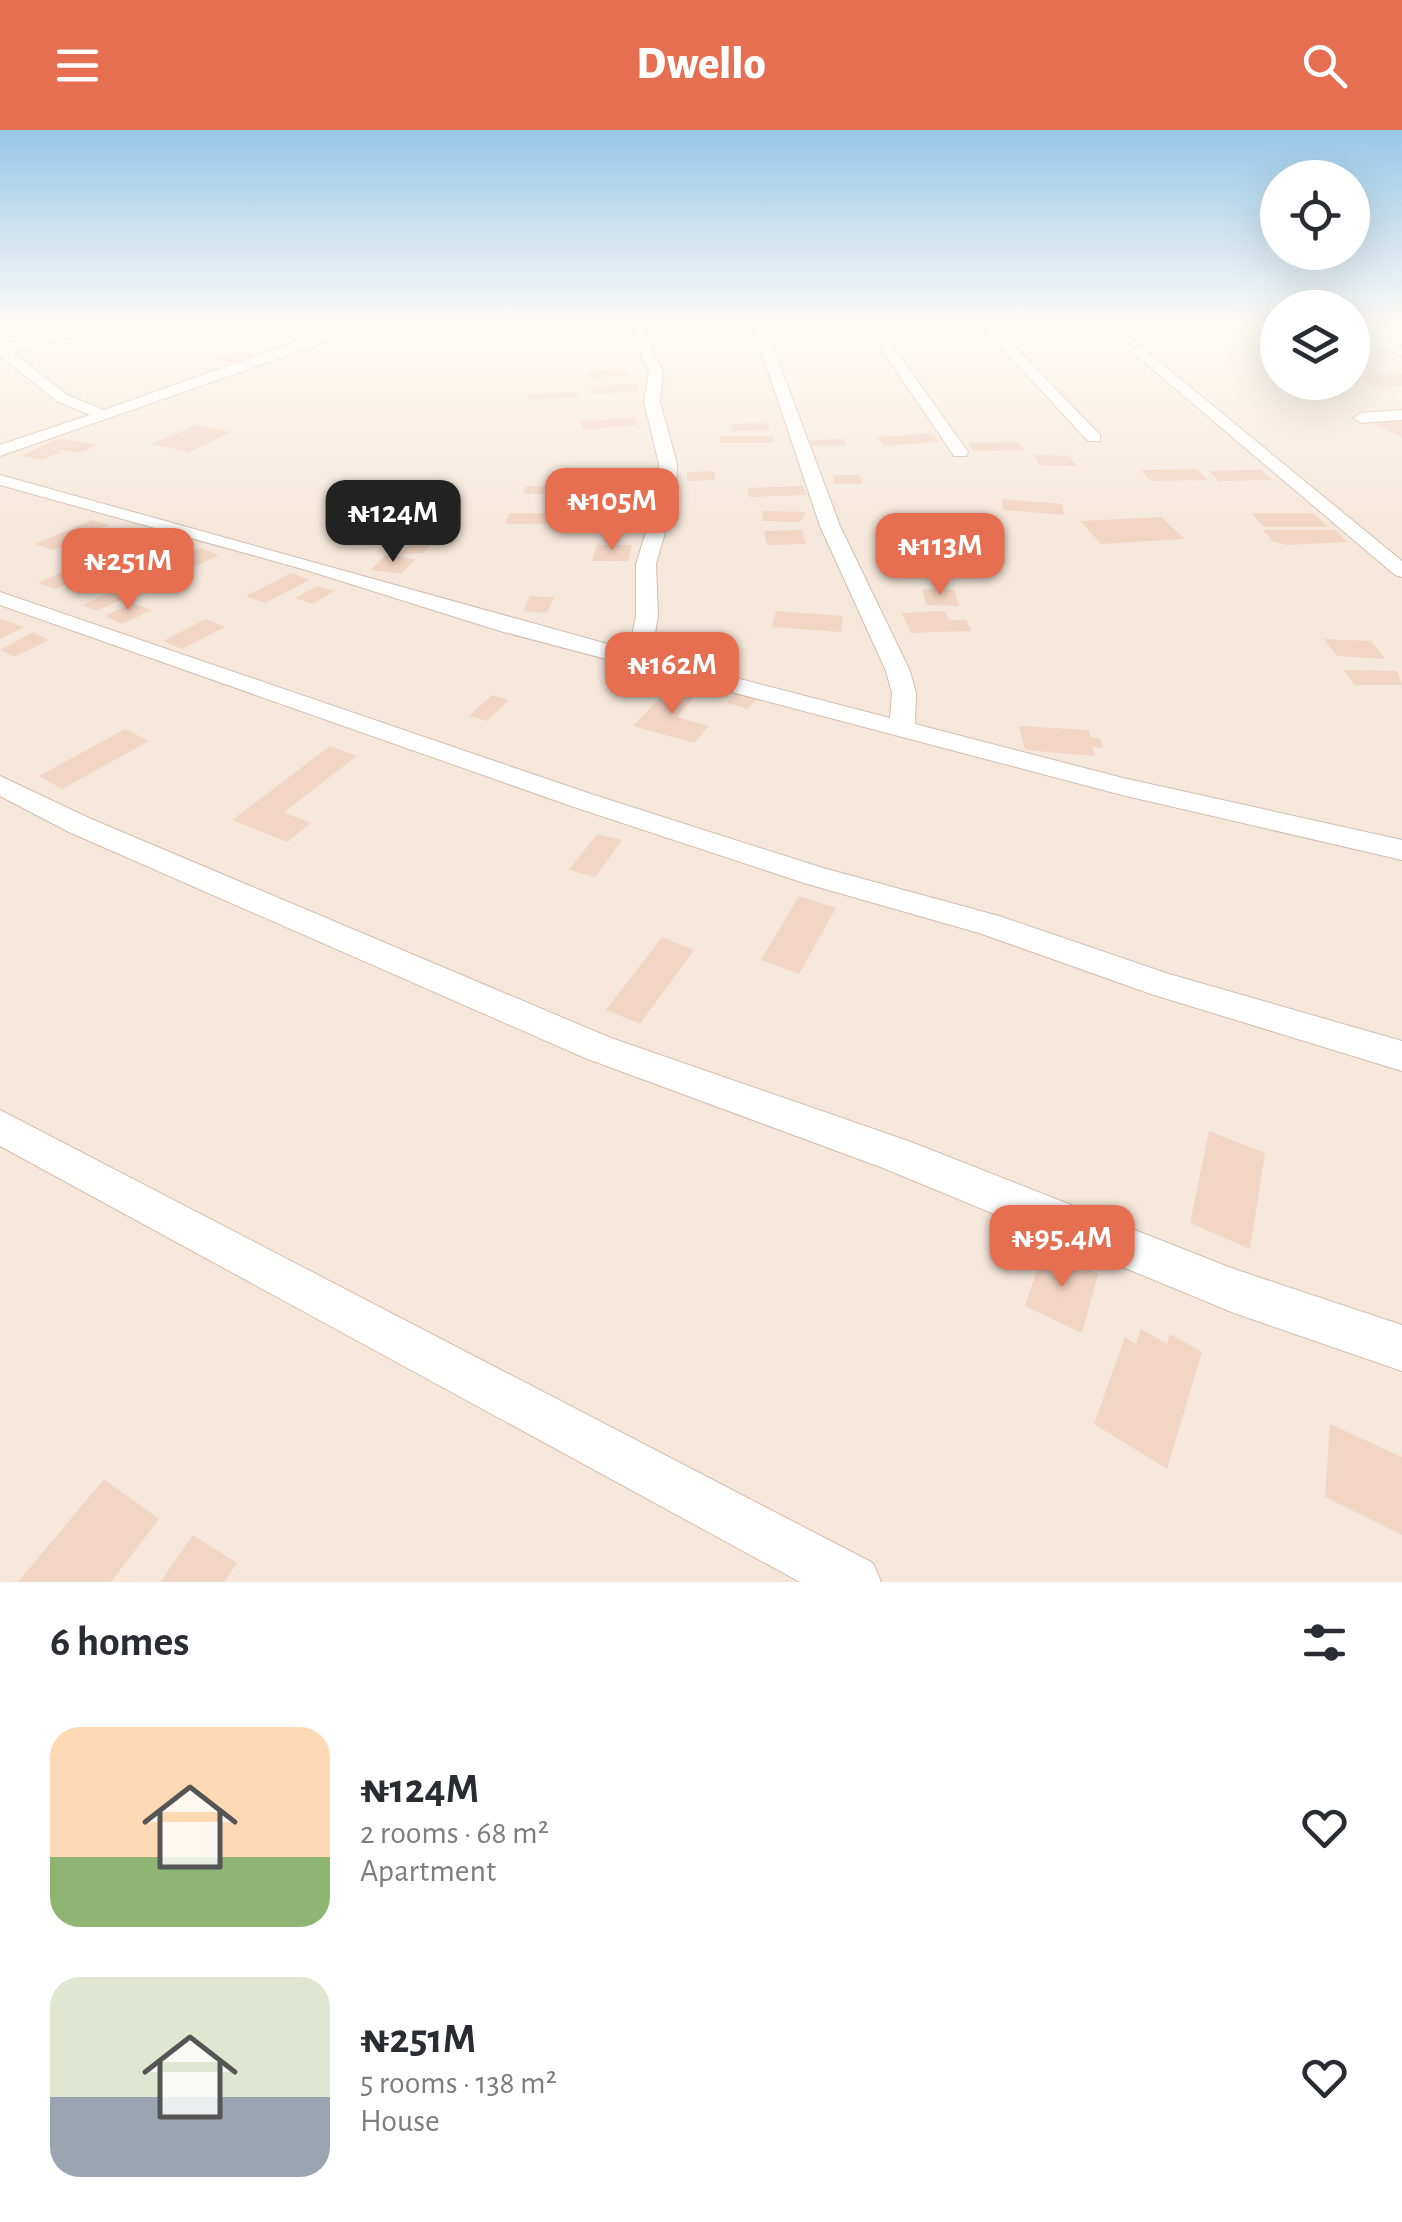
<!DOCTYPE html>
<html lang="en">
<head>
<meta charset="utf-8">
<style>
	body { margin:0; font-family:"Alegreya Sans",sans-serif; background:#f2f2f3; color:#2b2b33; height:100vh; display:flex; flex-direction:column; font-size:38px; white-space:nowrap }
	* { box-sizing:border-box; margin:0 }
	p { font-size:32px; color:#7c7c81 }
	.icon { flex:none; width:55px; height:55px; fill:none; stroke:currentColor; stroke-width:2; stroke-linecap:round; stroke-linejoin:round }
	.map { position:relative; height:1452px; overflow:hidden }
	.sheet { display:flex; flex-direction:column; background:#fff; flex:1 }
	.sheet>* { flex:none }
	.buttons { position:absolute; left:1260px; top:30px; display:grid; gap:20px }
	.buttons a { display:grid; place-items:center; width:110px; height:110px; border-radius:50%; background:#fff; box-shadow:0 10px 40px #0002; font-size:50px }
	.price { position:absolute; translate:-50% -85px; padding:0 22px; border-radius:20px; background:#e76f51; color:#fff; font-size:32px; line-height:65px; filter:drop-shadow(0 2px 5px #0008) }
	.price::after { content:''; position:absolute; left:50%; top:60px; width:30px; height:22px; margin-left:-15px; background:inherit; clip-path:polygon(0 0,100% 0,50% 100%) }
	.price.selected { background:#222; color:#fff }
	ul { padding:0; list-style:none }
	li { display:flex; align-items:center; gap:30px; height:250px; padding:0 50px }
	li span { display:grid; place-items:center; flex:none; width:280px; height:200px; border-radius:30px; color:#555 }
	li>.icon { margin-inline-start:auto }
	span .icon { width:120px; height:120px; fill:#fffc; stroke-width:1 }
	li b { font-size:42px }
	h2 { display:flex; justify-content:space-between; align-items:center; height:120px; padding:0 50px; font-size:42px }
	header { display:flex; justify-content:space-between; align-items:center; height:130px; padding:0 50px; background:#e76f51; color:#fff; font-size:45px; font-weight:800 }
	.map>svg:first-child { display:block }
	.residential { fill:#f5e8da }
	.building { fill:#f3d5c3 }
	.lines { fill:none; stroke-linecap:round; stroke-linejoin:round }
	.minor-casing { stroke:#d1beb0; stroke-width:2 }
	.minor { fill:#fff; fill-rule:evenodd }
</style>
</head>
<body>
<header><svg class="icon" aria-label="menu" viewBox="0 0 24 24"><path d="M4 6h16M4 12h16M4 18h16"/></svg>Dwello<svg class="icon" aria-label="search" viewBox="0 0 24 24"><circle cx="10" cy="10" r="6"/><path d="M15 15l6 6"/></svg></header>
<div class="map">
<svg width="1402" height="1452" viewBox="0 0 1402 1452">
	<rect width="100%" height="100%" fill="#fdf6ec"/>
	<path class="residential" d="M0,193H1277L1278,252H1352L1353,201L1402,217V1452H0Z"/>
	<path class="building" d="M239,221L255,226L231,233L215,228Z
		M626,239L629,246L590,248L588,241Z
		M1402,243V256L1379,258L1355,246Z
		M637,254L639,262L592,264L591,256Z
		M578,262L579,267L528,270V264Z
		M634,287L638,295L584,300L580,291Z
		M1402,290V307L1373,294Z
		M767,293L769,300L732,301L731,294Z
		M196,295L232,302L189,322L151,314Z
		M932,303L940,312L884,316L877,307Z
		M719,306H773L775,313H720Z
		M59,308L98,315L79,323L50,318L61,322L41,330L21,326Z
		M844,309L847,315L812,316L810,310Z
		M1018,312L1024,320L974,321L968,313Z
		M1034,325L1070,326L1076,336L1040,335Z
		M1197,339L1208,350L1151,351L1141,340Z
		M1261,340L1272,350L1219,351L1209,341Z
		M714,341L715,350L687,351V342Z
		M833,345H860L862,354H834Z
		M526,356L569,357L566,364H523Z
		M803,356L807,365L749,367L747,358Z
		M632,367L631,378H593L594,368Z
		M1002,369L1062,374L1064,385L1003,380Z
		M763,381L806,382L800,392L762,391Z
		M509,383H565L563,394H505Z
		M1251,383H1313L1328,397H1264Z
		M1161,387L1185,409L1101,414L1080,391Z
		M92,390L109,395L53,420L35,414Z
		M802,400L806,414L767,415L764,401Z
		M1263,400H1335L1347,412L1287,415L1274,412Z
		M412,410L433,412L423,423L400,424Z
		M597,415H632L628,431H592Z
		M200,418L219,425L169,449L150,442Z
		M386,425L416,429L401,444L370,440Z
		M85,431L102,436L56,459L38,453Z
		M291,443L310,450L265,473L246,466Z
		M142,448L156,454L96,481L82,475Z
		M318,456L335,461L312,474L295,468Z
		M922,459L954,460L959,476L926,475Z
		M530,466L554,467L547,483L523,481Z
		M133,473L152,480L122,494L104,486Z
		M776,481L843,486L841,502L772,497Z
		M945,481L949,490H966L972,501L911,503L902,483Z
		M206,489L225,497L182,519L163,511Z
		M0,490L2,489L24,497L0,509Z
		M33,502L49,510L14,527L0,520Z
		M1324,509L1371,511L1385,529L1337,526Z
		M1343,540L1397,541L1402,555H1355Z
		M671,556L698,563L677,587L709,596L694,613L633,596Z
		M738,561L758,567L748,579L727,573Z
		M492,565L509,570L487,591L469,586Z
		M1019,596L1089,600L1091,608H1100L1103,618L1092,617L1095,626L1025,620Z
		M125,599L149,611L62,659L39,646Z
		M330,616L357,626L284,682L311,693L287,712L232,690Z
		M597,704L622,710L595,747L569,740Z
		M799,766L836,778L799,844L761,830Z
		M662,807L694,820L640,894L606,880Z
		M1209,1001L1265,1023L1250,1119L1190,1093Z
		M1044,1118L1098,1144L1082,1203L1025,1176Z
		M1141,1199L1167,1214L1170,1204L1202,1222L1167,1339L1094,1294L1125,1207L1136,1214Z
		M1330,1294L1402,1327V1405L1325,1367Z
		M104,1349L159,1389L111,1452H18Z
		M193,1405L237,1433L224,1452H160Z"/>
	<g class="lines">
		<defs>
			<path id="minor" d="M106,193H129L13,222L67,265L104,280L318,204L359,193H380L0,326V315L90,285L57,271L0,226V215Z
				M637,193H649L644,201L663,242L660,272L677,334L676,364L656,434L658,486L651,526L890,588L892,563L886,541L820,396L752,193H764L840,396L910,541L916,563L915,594L1123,648L1402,710V730L1122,665L500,501L306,440L0,355V345L629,520L636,486V434L658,364L659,334L644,272L649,242L632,201Z
				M864,193H876L968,322L966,326H954Z
				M979,193H992L1100,305V311H1088Z
				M1098,193H1112L1402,431V447L1395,445Z
				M1278,197V205L1268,202L1269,199Z
				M1352,201L1402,217V225L1352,209Z
				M1402,280V290L1361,293L1353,288L1361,283Z
				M0,462L591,664L823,738L999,786L1169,844L1402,911V941L1151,864L979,803L804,753L571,676L0,475Z
				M0,646L89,688L611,908L911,1012L1234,1139L1402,1195V1241L1234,1183L883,1038L585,928L69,702L0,666Z
				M0,980L873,1433L881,1452H800L0,1016Z"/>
		</defs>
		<use href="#minor" class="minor-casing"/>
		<use href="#minor" class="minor"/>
	</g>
	<linearGradient id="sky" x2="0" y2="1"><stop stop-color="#97c7e8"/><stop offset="0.49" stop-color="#fefbf6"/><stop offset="1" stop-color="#fefbf6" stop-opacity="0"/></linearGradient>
	<rect width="1402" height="396" fill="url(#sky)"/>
</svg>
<div class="buttons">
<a><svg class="icon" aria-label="locate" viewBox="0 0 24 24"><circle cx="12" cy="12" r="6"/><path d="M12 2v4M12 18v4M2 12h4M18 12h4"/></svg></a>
<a><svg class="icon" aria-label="layers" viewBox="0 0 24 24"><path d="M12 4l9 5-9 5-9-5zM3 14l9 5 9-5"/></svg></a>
</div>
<b class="price" style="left:612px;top:423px">₦105M</b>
<b class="price selected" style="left:393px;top:435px">₦124M</b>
<b class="price" style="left:940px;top:468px">₦113M</b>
<b class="price" style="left:128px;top:483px">₦251M</b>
<b class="price" style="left:672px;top:587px">₦162M</b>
<b class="price" style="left:1062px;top:1160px">₦95.4M</b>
</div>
<section class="sheet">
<h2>6 homes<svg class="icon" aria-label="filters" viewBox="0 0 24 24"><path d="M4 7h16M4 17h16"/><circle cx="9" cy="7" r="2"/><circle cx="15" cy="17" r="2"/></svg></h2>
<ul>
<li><span style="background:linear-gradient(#ffd9b3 65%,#8fb573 0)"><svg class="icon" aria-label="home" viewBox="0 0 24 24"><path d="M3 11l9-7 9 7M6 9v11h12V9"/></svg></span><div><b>₦124M</b><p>2 rooms · 68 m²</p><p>Apartment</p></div><svg class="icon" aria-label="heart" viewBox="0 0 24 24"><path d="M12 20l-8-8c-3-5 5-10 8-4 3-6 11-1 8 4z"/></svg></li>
<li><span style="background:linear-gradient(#dfe7d0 60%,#9aa5b1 0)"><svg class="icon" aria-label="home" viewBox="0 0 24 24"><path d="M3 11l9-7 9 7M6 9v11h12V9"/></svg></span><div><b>₦251M</b><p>5 rooms · 138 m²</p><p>House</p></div><svg class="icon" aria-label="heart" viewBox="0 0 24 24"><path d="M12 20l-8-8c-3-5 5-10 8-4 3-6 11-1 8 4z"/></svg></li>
</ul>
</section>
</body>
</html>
